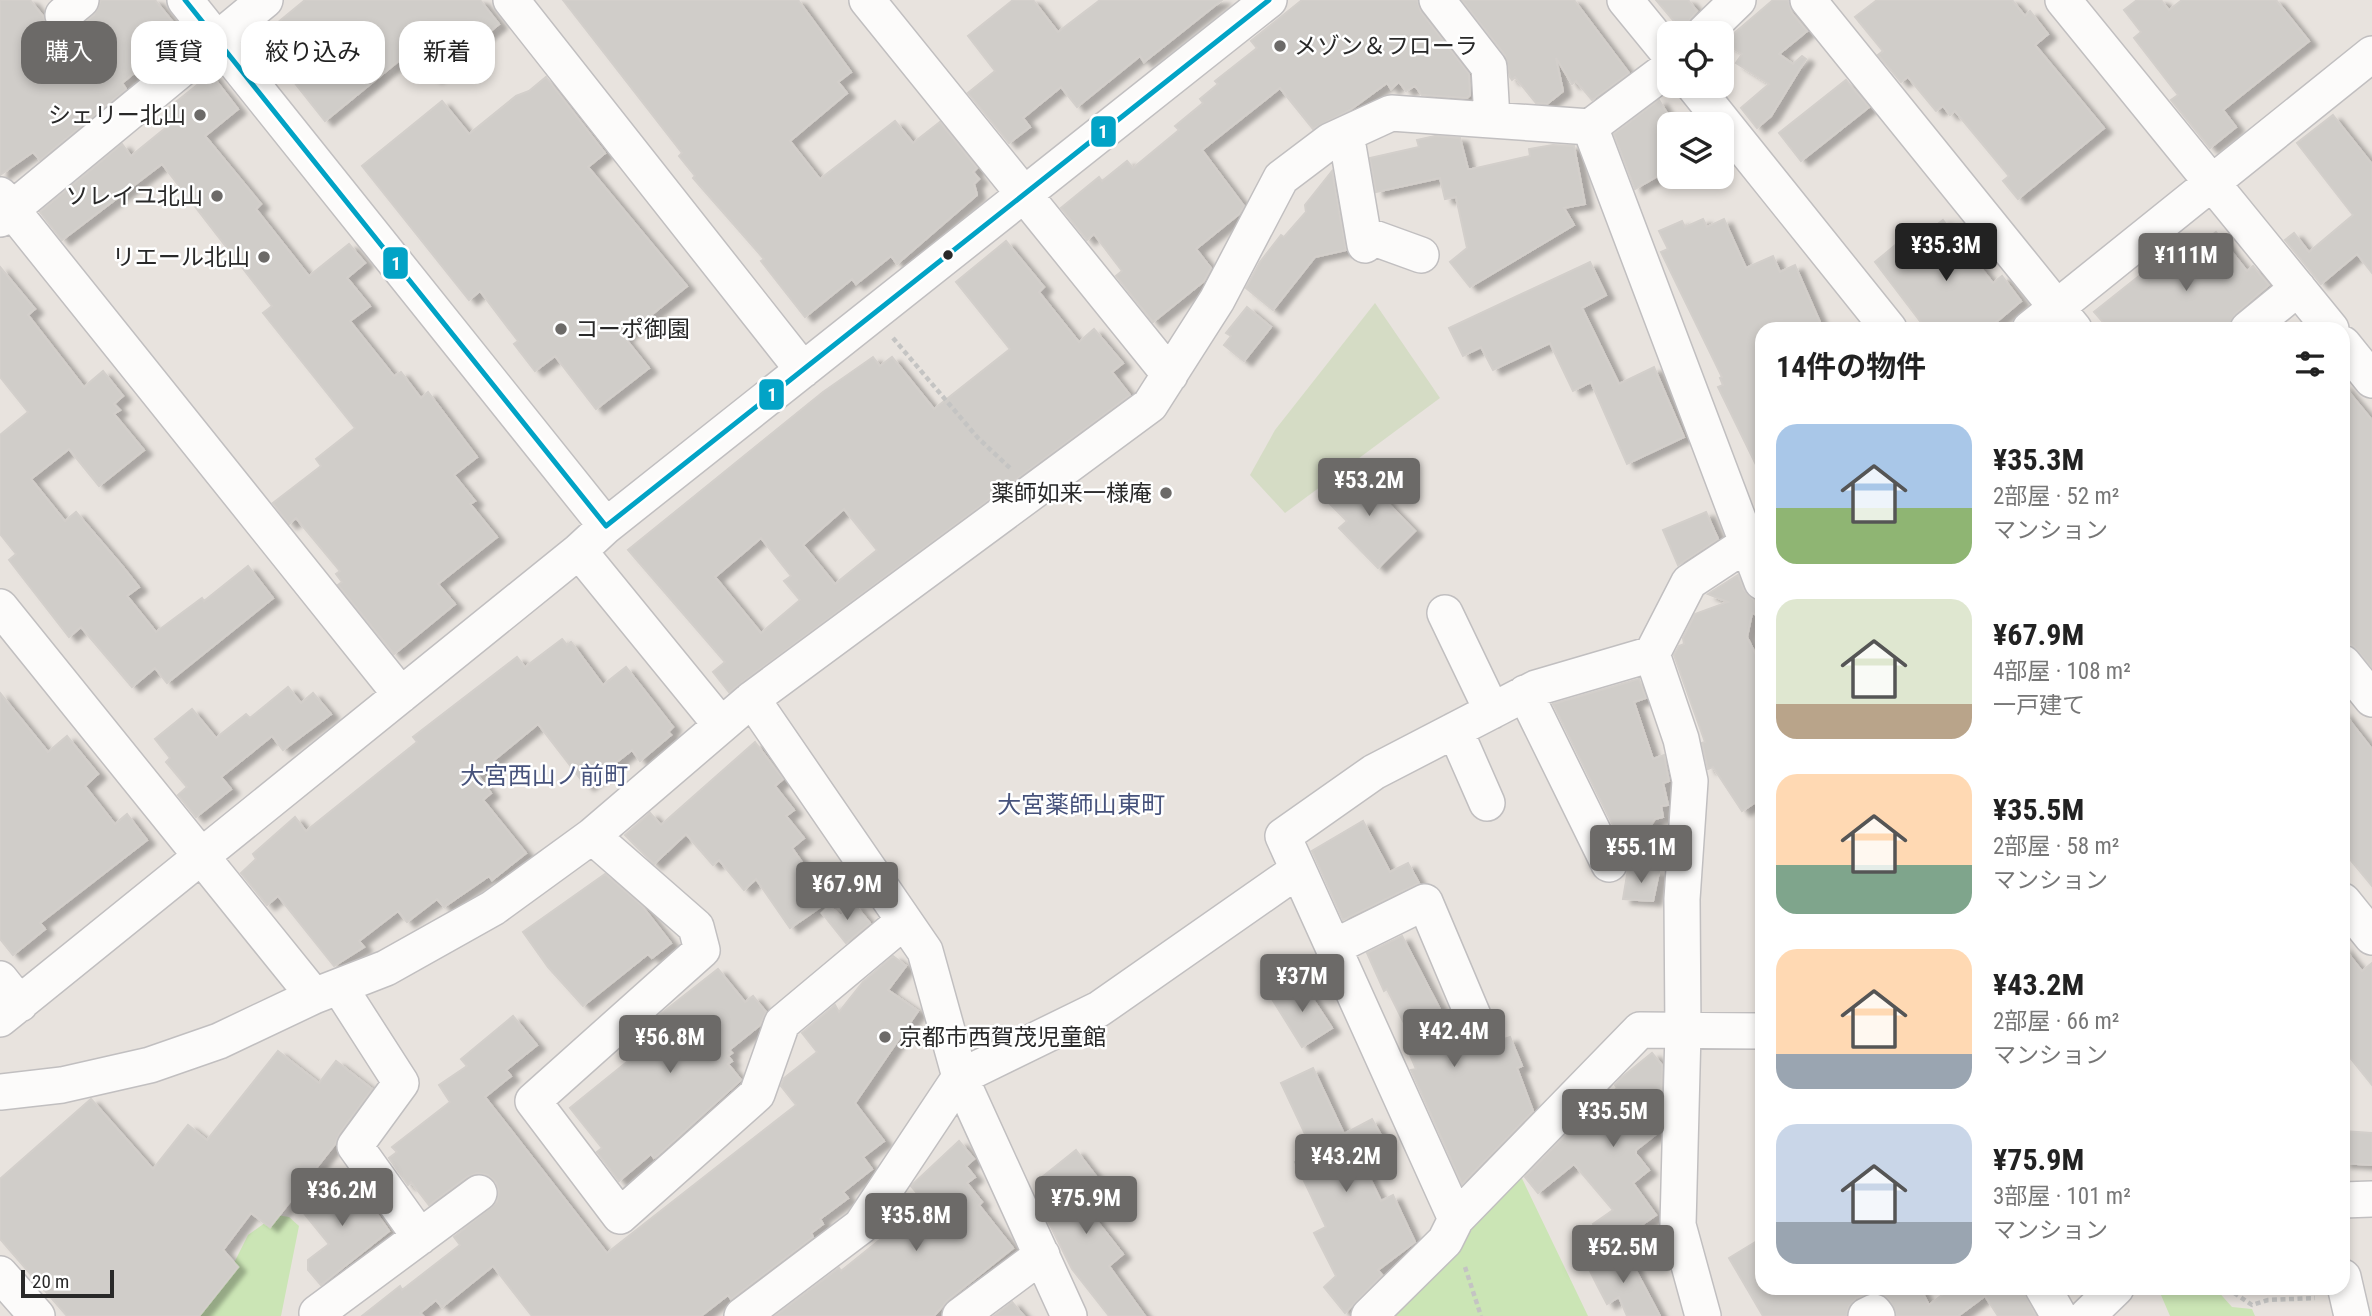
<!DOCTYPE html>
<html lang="ja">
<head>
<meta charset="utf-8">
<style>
	body { margin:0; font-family:"Roboto Condensed","Noto Sans JP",sans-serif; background:#f6f6f6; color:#222; height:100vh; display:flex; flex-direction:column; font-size:26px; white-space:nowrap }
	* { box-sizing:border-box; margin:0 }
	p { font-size:23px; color:#767676 }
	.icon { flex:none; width:38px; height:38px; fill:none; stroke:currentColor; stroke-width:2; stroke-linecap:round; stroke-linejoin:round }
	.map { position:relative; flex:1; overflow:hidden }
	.panel { position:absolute; left:1755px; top:322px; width:595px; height:973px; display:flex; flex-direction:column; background:#fff; border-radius:21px; box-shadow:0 4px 10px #0003 }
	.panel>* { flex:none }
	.hud { position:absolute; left:21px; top:21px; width:665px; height:63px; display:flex; gap:14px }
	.fabs { position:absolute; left:1657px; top:21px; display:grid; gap:14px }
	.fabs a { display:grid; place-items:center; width:77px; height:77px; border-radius:14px; background:#fff; box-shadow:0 4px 10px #0003; font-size:35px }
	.scale { position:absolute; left:21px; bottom:18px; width:93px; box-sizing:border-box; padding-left:7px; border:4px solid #292929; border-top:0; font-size:19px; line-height:24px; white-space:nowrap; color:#292929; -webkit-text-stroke:5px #fff; paint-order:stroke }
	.price { position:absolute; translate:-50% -60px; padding:0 16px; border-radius:7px; background:#6c6a68; color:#fff; font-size:23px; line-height:46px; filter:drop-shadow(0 2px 4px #0008) }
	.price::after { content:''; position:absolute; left:50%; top:42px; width:21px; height:16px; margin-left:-10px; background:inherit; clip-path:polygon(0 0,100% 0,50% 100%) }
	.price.current { background:#222; color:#fff }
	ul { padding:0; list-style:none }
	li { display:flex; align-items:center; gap:21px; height:175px; padding:0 21px }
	li span { display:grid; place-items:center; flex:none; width:196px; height:140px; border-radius:21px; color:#555 }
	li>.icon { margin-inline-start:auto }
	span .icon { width:84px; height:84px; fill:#fffc; stroke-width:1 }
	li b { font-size:30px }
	h2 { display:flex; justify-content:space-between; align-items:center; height:84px; padding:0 21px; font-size:30px }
	.pill { padding:0 24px; border-radius:21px; background:#fff; box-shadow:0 4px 10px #0003; font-size:24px; line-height:63px }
	.pill.current { background:#6c6a68; color:#fff }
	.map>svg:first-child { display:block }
	.green { fill:#cbe5b5 }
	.cemetery { fill:#d5dcc5 }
	.building { fill:#d0cdc9; stroke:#d3cfcb; stroke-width:2; fill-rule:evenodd; filter:url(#shadow) }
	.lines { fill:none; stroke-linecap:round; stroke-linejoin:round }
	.minor-casing { stroke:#c1bfc0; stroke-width:38 }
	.path { stroke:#c4c4c3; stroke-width:4.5; stroke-dasharray:5 3.5; stroke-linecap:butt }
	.minor { stroke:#fcfbfa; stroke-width:35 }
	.bus-1-casing { stroke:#fff; stroke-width:10 }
	.bus-1 { stroke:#02a3c6; stroke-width:5 }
	.poi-dot { fill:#6c6a68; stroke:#fff; stroke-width:2.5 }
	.bus-dot { fill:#292929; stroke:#fff; stroke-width:2.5 }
	.labels { text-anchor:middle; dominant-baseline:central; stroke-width:5; stroke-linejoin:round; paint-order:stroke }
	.poi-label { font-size:23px; fill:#292929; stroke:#fff; text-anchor:end }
	.neighbourhood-label { font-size:24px; fill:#47537c; stroke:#fff }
	.line-badge { stroke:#fff; stroke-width:2.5 }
	.badge-label { font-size:19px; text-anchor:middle; font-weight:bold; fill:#fff }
</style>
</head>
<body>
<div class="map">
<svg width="2372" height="1316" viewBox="0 0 2372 1316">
	<defs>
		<filter id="shadow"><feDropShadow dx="8" dy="4.5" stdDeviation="2" flood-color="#0004"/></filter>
	</defs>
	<rect width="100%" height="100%" fill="#e8e3de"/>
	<path class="green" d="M1516,1166L1588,1316H1367Z
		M276,1215L289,1217L299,1226L281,1316H184L227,1277L248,1235Z
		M2158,1288H2215L2232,1307L2252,1309L2255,1316H2170Z"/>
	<path class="cemetery" d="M1375,303L1440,398L1285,513L1250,475L1275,430Z"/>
	<path class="building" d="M0,0H30L43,16L48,28L66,35L94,15L101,0H155L176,26L170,32L175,39L122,83L126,89L40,160L33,152L0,175Z
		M305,0H480L499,24L434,78L412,50L325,121L259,38Z
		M563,0H798L851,72L838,82L847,93L790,141L820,179L895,121L913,143L940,122L977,168L973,172L979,179L974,184L977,195L897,264L891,256L856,284L852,279L805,317L761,261L764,259L693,178L695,176L679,156L682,153Z
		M1013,0H1033L1058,32L1100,0H1222L1144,62L1140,56L1077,107L1061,87L1023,118L1030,127L1009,143L968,93L995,71L968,36Z
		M1302,0H1417L1421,12L1469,74L1470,95L1467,98L1422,95L1415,86L1406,91L1399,82L1391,89L1387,83L1350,110L1313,129L1280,88L1202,150L1244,206L1239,214L1196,249L1211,268L1204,281L1153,322L1116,276L1122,271L1094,234L1087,240L1061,208L1099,177L1102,181L1127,161L1133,168L1179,130L1175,126L1203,103L1200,99L1218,84L1215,81L1257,48L1251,41Z
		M1462,0H1574L1629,73L1592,100L1576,81L1572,84L1556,58L1563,91L1547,104L1536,103L1515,77L1512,80L1510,77L1505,55Z
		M1656,0H1688L1697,11L1690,19L1684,33Z
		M1773,0H1788L1792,13L1807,31L1779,54L1793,64L1802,56L1806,59L1771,116L1757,128L1741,108L1769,84L1736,63L1742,54L1724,42Z
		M1877,0H2012L2025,16L2030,11L2048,34L2035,45L2104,128L2018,199L2003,181L2009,176L1955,111L1950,115L1943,106L1936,111L1908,77L1901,82L1878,55L1883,51L1855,17Z
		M2137,0H2161L2169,10L2182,0H2276L2309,41L2223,110L2236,127L2210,148L2171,100L2178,95L2134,38L2141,32L2124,10Z
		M211,74L238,109L205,136L261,204L256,209L309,276L349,244L365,263L347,278L370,306L350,321L394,376L401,372L421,398L428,392L477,457L454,475L475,501L470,504L497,537L438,584L455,604L394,654L338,585L342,582L336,574L340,571L296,518L289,524L273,503L321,466L316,459L355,428L263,313L272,306L162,164L62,240L40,212L122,144L131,156L174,121L166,110Z
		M546,77L605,153L588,167L687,286L624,337L649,368L596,409L555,356L535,371L514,344L518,341L480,291L469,300L362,166L442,101L469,134L516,96L529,91Z
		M1846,80L1869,107L1801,161L1779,133Z
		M1659,100L1670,118V169L1635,189L1614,134Z
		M2333,115L2372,164V273L2357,254L2321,284L2285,240L2294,233L2309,252L2353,215L2297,143Z
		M1435,136L1460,138L1468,169H1472L1530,156L1529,149L1553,145L1574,146L1585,204L1564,208L1574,225L1470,287L1450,262L1467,248L1456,197L1445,199L1440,178L1376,192L1370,158L1419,147L1417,140Z
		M1332,171L1346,250L1315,257L1273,310L1246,288L1260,262L1281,235L1284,237L1306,212L1305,205Z
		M1703,219L1707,227L1724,219L1746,268L1773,256L1780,272L1795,265L1823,329H1762V477L1718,387L1723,385L1720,378L1722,377L1661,252L1668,249L1659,231L1682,221L1685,227Z
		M1943,220L1993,283L2002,276L2021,301L1988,329H1926L1875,262L1899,242L1905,250Z
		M2216,232L2247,271L2253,266L2269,285L2235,314L2228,329H2109L2094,312L2154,264L2163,274Z
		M1006,241L1044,287L1039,292L1079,342L1094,329L1123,363L1112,372L1130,395L729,692L713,672L725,662L628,550L823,392L873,357L880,366L892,357L934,409L1010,349L956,282ZM844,509L877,550L835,584L803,545ZM761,538L791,576L784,581L800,600L761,633L715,577Z
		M1590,262L1606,295L1582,308L1619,384L1654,367L1684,437L1627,464L1591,382L1573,391L1550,343L1493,370L1481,347L1463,356L1449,328Z
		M0,267L35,309L28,315L84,387L103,371L123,396L114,404L120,410L114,414L144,450L99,486L69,449L31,479L65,521L76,512L123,567L139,587L127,596L156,632L202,598L204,601L248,566L273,598L167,683L155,668L132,687L81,627L69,637L9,560L16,554L0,534V435L28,412L0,377Z
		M1247,307L1271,327L1244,361L1224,345L1231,336L1226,333Z
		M2343,385L2372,420V667L2343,635Z
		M1352,466L1415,531L1378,568L1339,528L1347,521L1328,502L1337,494L1331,487Z
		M1706,512L1718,539L1678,565L1663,530Z
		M1738,575L1744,590L1754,600L1757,615L1752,613L1747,637L1762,667V798L1742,811L1713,767L1708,769L1702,743L1705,742L1674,655L1679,646L1684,644L1683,638L1695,614L1728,602L1708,594Z
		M562,639L567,645L571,642L603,685L626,667L673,727L668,732L671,735L640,761L632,750L586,786L538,724L477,774L491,793L483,800L526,853L492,880L489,876L444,907L437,899L407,922L398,911L359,941L364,947L334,966L278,896L267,905L241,873L256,859L253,854L295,817L306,831L417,742L413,737L517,657L525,667Z
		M1639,679L1646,698L1634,702L1653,759L1664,755L1669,781L1663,783L1668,805L1661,806L1663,817L1655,819L1629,858L1553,704Z
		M288,687L301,703L313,693L331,714L283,750L272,736L221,777L231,789L196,817L178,795L187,787L166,762L170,758L155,739L192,709L216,738L246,714L250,718Z
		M0,693L48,752L67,736L98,774L85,786L115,824L127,814L147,840L40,923L45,929L13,955L0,939Z
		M2343,712L2372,749V886L2343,851Z
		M755,742L783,779L775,786L794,810L786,816L804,838L792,848L829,901L790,928L756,879L744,890L719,860L713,865L686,834L654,864L625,835L650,813L661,825Z
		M1363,821L1390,872L1408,863L1419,883L1343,920L1312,851Z
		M1628,869L1659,872L1653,901L1623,899Z
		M605,874L642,906L671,943L652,958L648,954L583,1006L548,967L523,932Z
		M855,905L870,923L846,943L822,913L829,906L841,916Z
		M1402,936L1442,1013L1433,1018L1449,1058L1510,1037L1522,1066L1517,1068L1533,1111L1462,1184L1411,1070L1416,1069L1408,1050L1416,1047L1387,989L1384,991L1367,953Z
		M2343,947L2362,971L2372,963V1085L2343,1049Z
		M893,956L906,966L888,990L918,1011L855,1103L884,1141L863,1157L872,1169L843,1192L848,1198L820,1219L823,1224L811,1233L813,1237L731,1299L728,1295L701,1316H532L493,1266L442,1307L436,1300L420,1313L423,1316H362L400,1286L402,1290L460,1245L454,1237L497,1202L499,1191L496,1182L488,1175L477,1173L467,1177L429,1205L411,1182L408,1185L389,1158L397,1152L392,1147L450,1102L439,1085L467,1066L461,1059L513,1016L537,1045L506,1070L511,1076L485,1097L607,1253L796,1105L781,1086L784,1078L817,1052L802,1033L835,1005L839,1012L863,982Z
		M718,969L745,1002L753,996L766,1012L760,1025L729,1050L732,1053L728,1056L732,1061L728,1064L741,1080L657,1156L654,1158L651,1154L619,1181L597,1152L602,1148L570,1108L638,1053L631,1045L662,1020L658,1016Z
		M1301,981L1332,1028L1302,1047L1272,999Z
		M278,1051L319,1083L336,1061L372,1089L339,1134L335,1144L270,1227L251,1213L223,1250L238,1267L199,1316H67L0,1239V1179L91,1099L153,1169L188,1125L207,1140Z
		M1652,1053L1662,1065L1660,1131L1636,1150V1154L1649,1170L1633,1183L1656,1215L1610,1247L1593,1224L1613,1210L1574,1164L1538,1193L1525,1177L1591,1109L1617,1088L1615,1085L1621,1078Z
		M1313,1068L1344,1134L1372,1119L1386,1144L1360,1158L1381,1201L1393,1195L1415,1242L1378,1270L1382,1275L1345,1313L1324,1287L1336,1276L1314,1233L1326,1227L1295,1162L1314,1153L1281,1083Z
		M2343,1131L2372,1133V1165L2343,1163Z
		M959,1141L974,1159L966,1166L975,1177L967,1183L982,1202L979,1205L1013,1248L948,1300L934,1316H775L839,1268L841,1271L902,1222L899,1218L922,1199L911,1186L913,1184Z
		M1076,1150L1099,1180L1078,1197L1123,1254L1109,1266L1145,1316H1109L1072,1269L1048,1221L1062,1214L1036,1182Z
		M349,1174L389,1231L321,1285L308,1270V1260L329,1244L302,1211Z
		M1762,1238V1288H1920L1929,1305L1951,1288H2023L2036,1316H1998L1985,1296L1958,1316H1897L1890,1300L1875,1292L1856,1298L1849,1306L1846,1316H1763L1729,1258Z
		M1624,1248L1660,1316H1627L1619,1297L1607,1304L1597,1285L1588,1267Z
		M1012,1302L1024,1316H994Z"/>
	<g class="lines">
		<defs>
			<path id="minor" d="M185,0L606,526
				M511,0L803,370
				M867,0L1170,375
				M1437,0L1489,67L1492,119
				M1625,0L1670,55
				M1808,0L2074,329
				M2063,0L2331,329
				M63,15L81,0
				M1704,33L1738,0
				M1694,86L1889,329
				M1590,127L1762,582
				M1346,134L1365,245
				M0,195L401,695
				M0,219L265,0
				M1363,234L1421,255
				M2030,329L2372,54
				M2248,329L2298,288
				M2343,344L2372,380
				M579,551L721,725
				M0,607L314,996
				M1445,613L1492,711
				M1652,654L1681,739L1690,781L1682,899L1683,1031L1678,1225L1703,1316
				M2343,663L2372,699
				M1525,693L1609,864
				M752,699L925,951L960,1077L1069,1316
				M1455,730L1487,803
				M592,836L696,927L702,950L533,1101L620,1216L757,1094L782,1023L904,921
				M2343,901L2372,937
				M1334,947L1425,902L1474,1018
				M0,979L20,1004
				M340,988L401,1083L355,1146L420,1237
				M0,1019L579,551L606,526L1269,0
				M0,1092L62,1085L150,1065L219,1041L314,996L386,968L493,908L592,836L752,699L1150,405L1217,300L1281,178L1330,141L1391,113L1590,127L1670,67
				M2343,1200L2372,1199
				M1456,1219L1283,836L1374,772L1536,688L1652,654L1689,582L1748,543
				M0,1274L37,1316
				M2343,1277L2352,1316
				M2043,1288L2059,1316
				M317,1313L479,1193
				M742,1316L861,1226L960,1077L1099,1009L1298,870
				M960,1316L1042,1255
				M1369,1316L1445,1241L1456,1219L1640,1030L1762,1031
				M1866,1316L1874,1312L1877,1316
				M2087,1316L2116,1288"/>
		</defs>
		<use href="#minor" class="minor-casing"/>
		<path class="path" d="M893,338L978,438L1011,469
			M1465,1267L1481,1316
			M2166,1288L2167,1289
			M2227,1288L2252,1305L2268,1300L2315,1298"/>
		<use href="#minor" class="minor"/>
		<defs>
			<path id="bus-1" d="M185,0L606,526
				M606,526L1269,0"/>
		</defs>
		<use href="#bus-1" class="bus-1-casing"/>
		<use href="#bus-1" class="bus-1"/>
	</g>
	<g class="poi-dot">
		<circle cx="1280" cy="46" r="7"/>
		<circle cx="200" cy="115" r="7"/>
		<circle cx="217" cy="196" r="7"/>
		<circle cx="264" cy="257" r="7"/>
		<circle cx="561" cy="329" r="7"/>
		<circle cx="1166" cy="493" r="7"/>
		<circle cx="885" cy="1037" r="7"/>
	</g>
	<circle class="bus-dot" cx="948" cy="255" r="6"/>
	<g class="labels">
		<g class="poi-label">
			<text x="1294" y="46" text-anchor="start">メゾン＆フローラ</text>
			<text x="186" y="115">シェリー北山</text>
			<text x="203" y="196">ソレイユ北山</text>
			<text x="250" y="257">リエール北山</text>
			<text x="575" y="329" text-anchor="start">コーポ御園</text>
			<text x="1152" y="493">薬師如来一様庵</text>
			<text x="899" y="1037" text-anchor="start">京都市西賀茂児童館</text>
		</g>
		<g class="neighbourhood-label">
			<text x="544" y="776">大宮西山ノ前町</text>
			<text x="1081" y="805">大宮薬師山東町</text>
		</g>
	</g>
	<g class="line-badge">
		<rect x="1090" y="115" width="27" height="33" rx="7" fill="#02a3c6"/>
		<rect x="382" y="246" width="27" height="34" rx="7" fill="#02a3c6"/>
		<rect x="758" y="378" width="27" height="33" rx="7" fill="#02a3c6"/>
	</g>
	<g class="badge-label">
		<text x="1103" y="138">1</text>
		<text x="396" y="270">1</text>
		<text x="772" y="401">1</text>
	</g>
</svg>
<div class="fabs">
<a><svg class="icon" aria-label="locate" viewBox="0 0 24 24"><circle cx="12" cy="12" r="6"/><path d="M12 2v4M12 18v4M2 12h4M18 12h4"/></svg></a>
<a><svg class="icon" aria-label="layers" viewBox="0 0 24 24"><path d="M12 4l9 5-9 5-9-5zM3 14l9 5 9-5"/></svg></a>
</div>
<div class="scale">20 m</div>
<b class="price current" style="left:1946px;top:283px">¥35.3M</b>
<b class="price" style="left:2186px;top:293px">¥111M</b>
<b class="price" style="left:1369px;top:518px">¥53.2M</b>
<b class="price" style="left:1641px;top:885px">¥55.1M</b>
<b class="price" style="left:847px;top:922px">¥67.9M</b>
<b class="price" style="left:1302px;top:1014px">¥37M</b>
<b class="price" style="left:1454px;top:1069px">¥42.4M</b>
<b class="price" style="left:670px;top:1075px">¥56.8M</b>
<b class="price" style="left:1613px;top:1149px">¥35.5M</b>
<b class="price" style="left:1346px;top:1194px">¥43.2M</b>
<b class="price" style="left:342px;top:1228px">¥36.2M</b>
<b class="price" style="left:1086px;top:1236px">¥75.9M</b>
<b class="price" style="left:916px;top:1253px">¥35.8M</b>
<b class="price" style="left:1623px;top:1285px">¥52.5M</b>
<div class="hud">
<a class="pill current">購入</a>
<a class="pill">賃貸</a>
<a class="pill">絞り込み</a>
<a class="pill">新着</a>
</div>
<section class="panel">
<h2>14件の物件<svg class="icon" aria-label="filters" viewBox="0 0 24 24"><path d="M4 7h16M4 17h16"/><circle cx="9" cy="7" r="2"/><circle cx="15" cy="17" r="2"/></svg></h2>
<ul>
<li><span style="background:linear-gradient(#a9c7e8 60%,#8fb573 0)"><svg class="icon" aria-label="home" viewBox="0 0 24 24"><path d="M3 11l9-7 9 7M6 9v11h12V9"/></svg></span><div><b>¥35.3M</b><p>2部屋 · 52 m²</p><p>マンション</p></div></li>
<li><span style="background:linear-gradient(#dfe7d0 75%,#b9a48a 0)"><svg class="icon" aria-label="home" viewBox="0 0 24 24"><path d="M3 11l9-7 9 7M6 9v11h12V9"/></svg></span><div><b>¥67.9M</b><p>4部屋 · 108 m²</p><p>一戸建て</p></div></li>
<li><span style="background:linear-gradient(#ffd9b3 65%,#7fa58c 0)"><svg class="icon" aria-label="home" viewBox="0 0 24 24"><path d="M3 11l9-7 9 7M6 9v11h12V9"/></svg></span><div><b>¥35.5M</b><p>2部屋 · 58 m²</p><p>マンション</p></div></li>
<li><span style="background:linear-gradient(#ffd9b3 75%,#9aa5b1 0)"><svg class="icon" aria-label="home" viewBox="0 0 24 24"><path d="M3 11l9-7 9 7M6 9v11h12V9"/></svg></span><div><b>¥43.2M</b><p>2部屋 · 66 m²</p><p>マンション</p></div></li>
<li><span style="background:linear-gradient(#c9d6e8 70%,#9aa5b1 0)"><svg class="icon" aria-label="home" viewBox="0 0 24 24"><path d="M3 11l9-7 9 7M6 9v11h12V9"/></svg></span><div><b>¥75.9M</b><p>3部屋 · 101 m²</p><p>マンション</p></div></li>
</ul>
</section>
</div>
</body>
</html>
